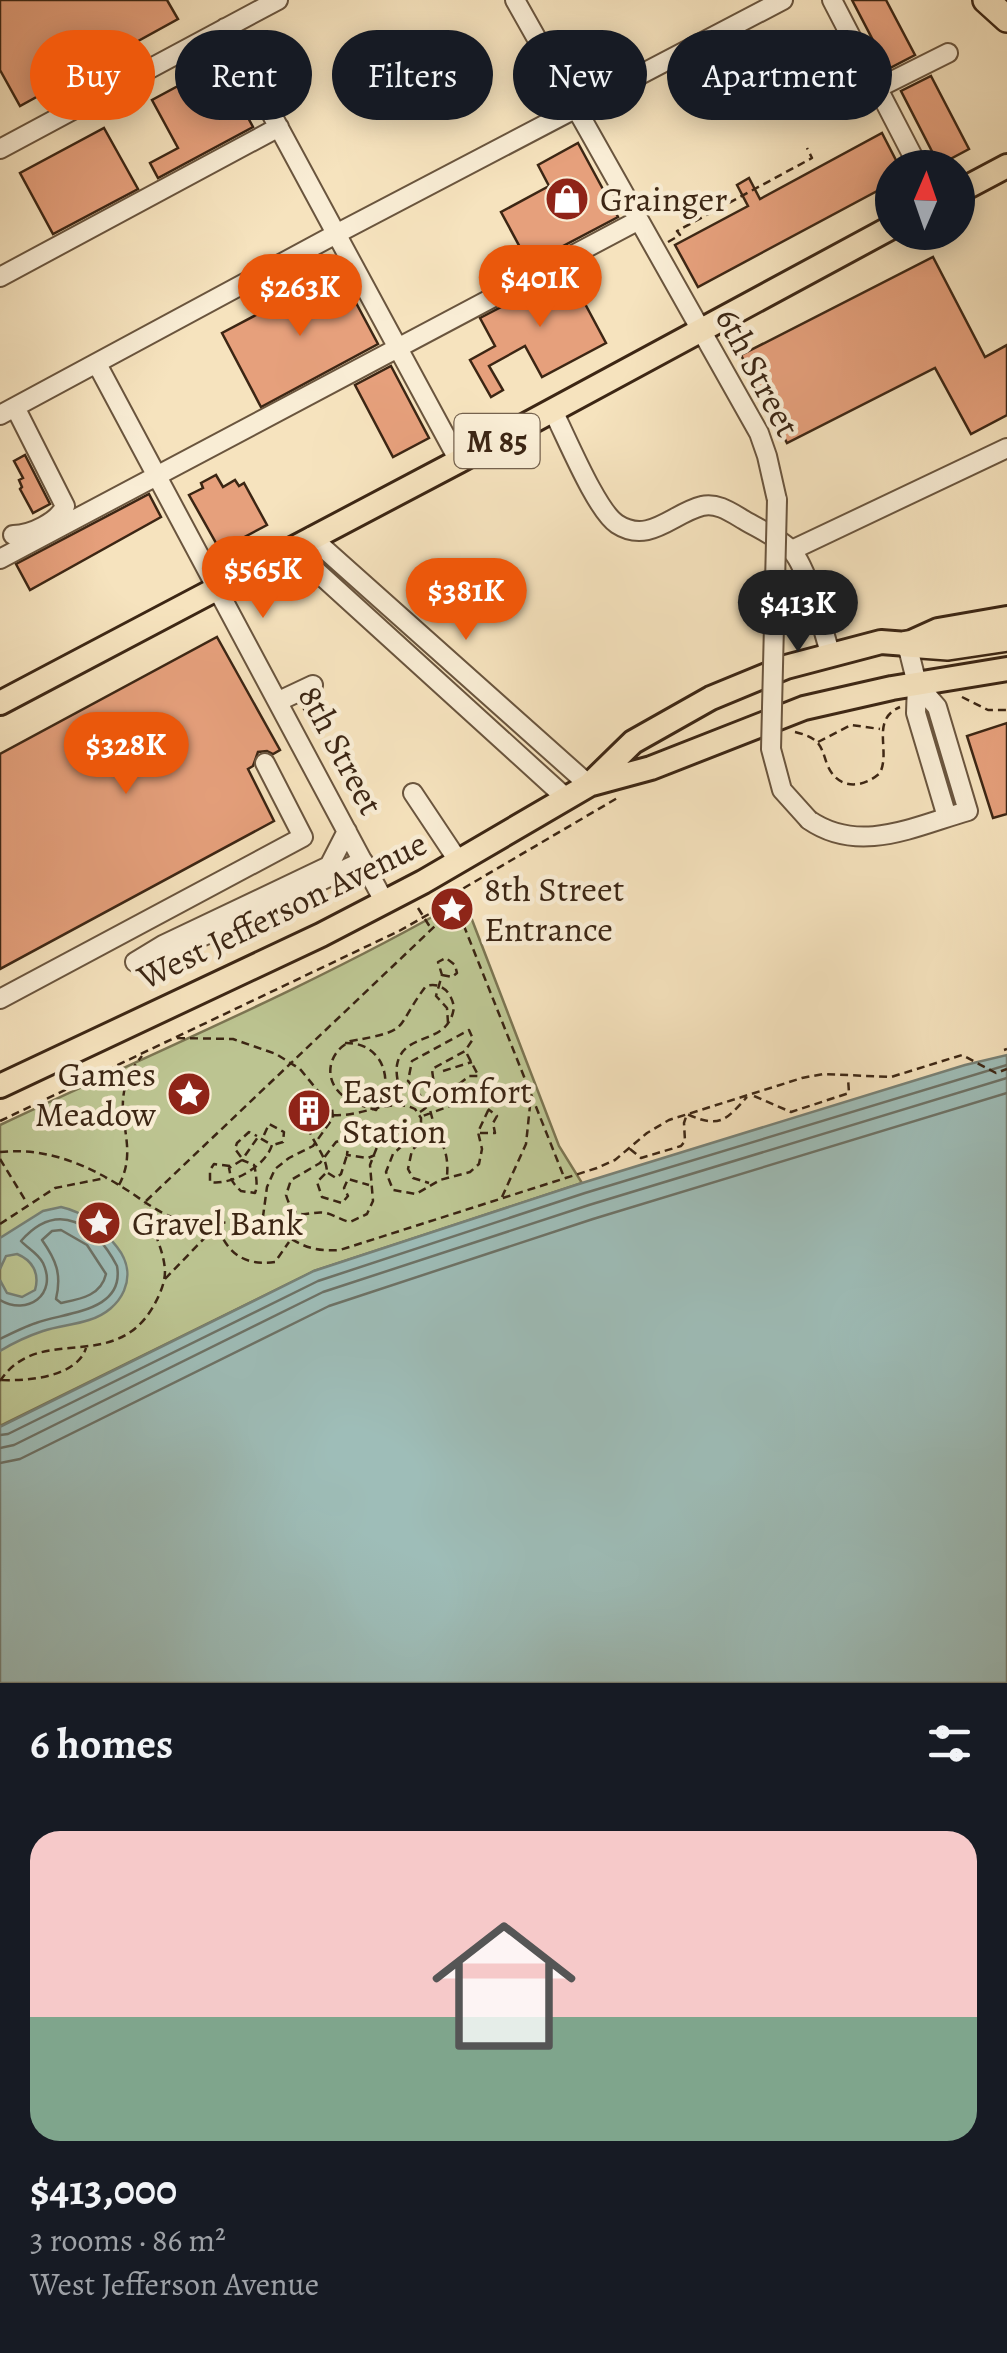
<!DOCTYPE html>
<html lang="en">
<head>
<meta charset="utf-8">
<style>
	body { margin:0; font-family:Alegreya,serif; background:#242831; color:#f1f3f6; height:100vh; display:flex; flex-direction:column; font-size:38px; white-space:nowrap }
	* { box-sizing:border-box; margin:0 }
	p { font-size:32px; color:#9ea1a6 }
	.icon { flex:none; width:55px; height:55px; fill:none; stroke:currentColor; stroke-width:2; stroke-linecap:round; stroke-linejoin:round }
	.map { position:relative; height:1683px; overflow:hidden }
	.side { display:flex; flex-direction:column; background:#171b24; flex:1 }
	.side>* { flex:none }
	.hud { position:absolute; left:30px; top:30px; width:948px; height:90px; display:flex; gap:20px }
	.needle { width:65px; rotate:2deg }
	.buttons { position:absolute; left:875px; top:150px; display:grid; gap:20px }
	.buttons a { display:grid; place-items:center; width:100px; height:100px; border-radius:50%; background:#171b24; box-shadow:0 5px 25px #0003; font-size:50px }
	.price { position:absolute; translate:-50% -85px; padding:0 22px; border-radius:35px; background:#ea580c; color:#fff; font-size:32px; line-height:65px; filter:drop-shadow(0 2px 5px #0008) }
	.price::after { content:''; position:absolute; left:50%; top:60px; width:30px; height:22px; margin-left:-15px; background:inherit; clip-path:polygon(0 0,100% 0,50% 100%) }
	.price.selected { background:#222; color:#fff }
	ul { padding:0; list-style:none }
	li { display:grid; align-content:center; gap:20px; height:530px; padding:0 30px }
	li span { display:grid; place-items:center; height:310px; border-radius:30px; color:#555 }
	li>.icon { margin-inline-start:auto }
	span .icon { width:180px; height:180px; fill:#fffc; stroke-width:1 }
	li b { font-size:42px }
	h2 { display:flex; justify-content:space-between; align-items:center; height:120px; padding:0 30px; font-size:42px }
	.tag { padding:0 35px; border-radius:45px; background:#171b24; box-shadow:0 5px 25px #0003; font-size:35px; line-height:90px }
	.tag.selected { background:#ea580c; color:#fff }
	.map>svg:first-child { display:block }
	.green { fill:#bcc491; stroke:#7c7552; stroke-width:2.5 }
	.water { fill:#9ebdb8; stroke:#778176; stroke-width:2.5 }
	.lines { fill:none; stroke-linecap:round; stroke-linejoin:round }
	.shore { stroke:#6d7266; stroke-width:2.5 }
	.building { fill:#e6a07c; stroke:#3c2614; stroke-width:2.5 }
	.minor-casing { stroke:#6a553e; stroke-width:22 }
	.major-casing { stroke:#3c2614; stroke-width:28 }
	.highway-casing { stroke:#3c2614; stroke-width:30 }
	.path { stroke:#3c2614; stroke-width:2.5; stroke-dasharray:8 5; stroke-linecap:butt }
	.minor { stroke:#f9edd5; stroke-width:18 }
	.major { stroke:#f6e3be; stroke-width:22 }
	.highway { stroke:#f6e3be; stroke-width:25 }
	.minor-bridge-casing { stroke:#6a553e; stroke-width:22; stroke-linecap:butt }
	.minor-bridge { stroke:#f9edd5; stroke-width:18 }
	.labels { text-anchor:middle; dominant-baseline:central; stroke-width:9; stroke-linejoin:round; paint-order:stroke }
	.shield { fill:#f9edd5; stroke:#75624e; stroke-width:2.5 }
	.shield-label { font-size:32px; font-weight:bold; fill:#3c2614 }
	.poi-label { font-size:35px; fill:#3c2614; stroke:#f9edd5; text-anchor:start }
	.street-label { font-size:35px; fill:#3c2614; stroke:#f9edd5 }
</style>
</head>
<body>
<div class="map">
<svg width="1007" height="1683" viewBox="0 0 1007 1683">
	<rect width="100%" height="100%" fill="#f6e3be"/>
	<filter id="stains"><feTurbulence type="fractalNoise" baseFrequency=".002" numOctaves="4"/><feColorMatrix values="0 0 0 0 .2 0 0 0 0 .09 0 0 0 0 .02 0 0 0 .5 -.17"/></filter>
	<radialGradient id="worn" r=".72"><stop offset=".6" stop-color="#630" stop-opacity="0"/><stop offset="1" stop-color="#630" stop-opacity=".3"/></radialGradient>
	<path class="green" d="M464,899L559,1146L582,1183L314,1271L0,1426V1125C155,1052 315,985 464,899Z"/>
	<path class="water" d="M1007,1055V1683H0V1427L314,1271L582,1183L965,1065Z
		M61,1207C85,1212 102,1228 117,1247C140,1276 122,1310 89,1320C74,1325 58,1326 43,1331C28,1336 13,1343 0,1351V1280L7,1293L22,1297L35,1290C40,1273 32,1260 17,1254L6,1256L0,1269V1238L43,1211Z"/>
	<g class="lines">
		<path class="shore" d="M61,1230L87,1245L106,1274C101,1296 80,1299 61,1303L56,1299C62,1274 56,1260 42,1240L52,1231Z
			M0,1300C27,1316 58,1295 43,1263C38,1253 27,1248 21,1241C58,1199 95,1224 117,1266C125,1312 66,1312 36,1323C24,1327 12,1333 0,1339
			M0,1435L8,1434L318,1281L585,1193L1007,1065
			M0,1448L14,1445L323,1292L589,1205L1007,1078
			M0,1463L20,1459L329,1306L593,1219L1007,1093"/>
	</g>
	<path class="building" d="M0,0H167L178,19L20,106L0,70Z
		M852,0H886L915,55L888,69Z
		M219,64L253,127L158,178L150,163L178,148L152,100Z
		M931,76L969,149L939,165L901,91Z
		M104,128L138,189L53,234L20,173Z
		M882,133L900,168H892V183L698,287L675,245L748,206L737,185L749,178L760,199Z
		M578,143L618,217L529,264L501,212L549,186L538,165Z
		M933,257L985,357L1007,345V415L971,434L935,368L787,443L741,355Z
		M339,271L378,344L261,407L222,333Z
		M568,272L606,343L542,377L525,346L489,366L503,390L491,397L470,360L495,346L480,318Z
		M391,366L429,438L393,457L355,385Z
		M25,455L50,504L33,513L20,489L22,487L19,480L23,478L14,461Z
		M216,475L223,487L235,480L239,486L244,483L267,525L220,550L189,495L203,488L201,483Z
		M149,494L161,517L30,590L16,564Z
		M217,637L280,750L273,754L267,751L258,752L253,766L248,769L274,821L0,969V754Z
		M1007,723V814L993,818L967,736Z
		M302,1098L313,1099L326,1109L327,1116L323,1125L308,1127L295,1118L292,1105Z"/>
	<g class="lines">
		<defs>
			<path id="minor" d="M515,0L759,433L767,456L777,500
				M832,0L919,168
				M225,28L459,461
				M878,88L948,53
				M0,149L278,0
				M0,277L279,127
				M97,364L385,903
				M553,411C566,436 596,510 617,524C649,545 673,513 702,506C717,502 732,513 744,520C759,529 777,537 790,549C807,564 823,631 831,656
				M0,415L336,234L783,0
				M13,535C31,535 58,522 65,506L15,407
				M311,537L589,785
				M291,548L566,798
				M792,550L1007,448
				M0,559L639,220
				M907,644L917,684L916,713L947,817
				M279,701L313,685
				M413,793L459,862
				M809,820C860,855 915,826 968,811L937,707L917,684
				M347,831L329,866L163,945L135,962L167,953L363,861
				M0,999L303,837L265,763"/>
			<path id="major" d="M958,192L1007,166
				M0,703L459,461L892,227
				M592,784L651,768L804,708L892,688L1007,669
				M0,1086L321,935L423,882L589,785L633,742L711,698L786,667L881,642L907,644L938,630L1007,618"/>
			<path id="highway" d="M986,0L1007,19
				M907,644L948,647L1007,638"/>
		</defs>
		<use href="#minor" class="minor-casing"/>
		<use href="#major" class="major-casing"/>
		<use href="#highway" class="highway-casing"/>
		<path class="path" d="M668,242L680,235L677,231L812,158L807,148
			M962,697L988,710H1007
			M316,708L326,713
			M303,710L310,707L312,710
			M795,732C803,734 810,736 817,742C823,749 824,756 827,764C837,790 862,789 880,773C891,750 870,720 900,707
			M818,742L851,725L880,729
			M454,901L564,1177
			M418,908L430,927
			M442,975L452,977L457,973L455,965L446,958L438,962L442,975L436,996L447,1008L448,1023
			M177,1038L233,1039L276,1054L300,1069L332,1108L333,1118L313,1146L289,1158L275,1169L267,1187L262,1224
			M345,1043C383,1042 396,1082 376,1110C366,1107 354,1104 346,1098C322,1082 327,1052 351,1041C413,1030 393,1030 426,986C442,982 451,992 454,1007C449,1047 403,1030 397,1065C395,1077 401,1092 402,1104
			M1004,1050L1007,1049
			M467,1054L477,1073
			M443,1071L472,1062
			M754,1096L791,1112L849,1093L848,1078
			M312,1099L314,1086
			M420,1112C441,1098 434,1091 432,1069L465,1051L473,1039L469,1030L412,1061L408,1081L429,1106L434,1125L430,1135L412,1150L408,1169L413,1178L429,1183
			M333,1115C363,1117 391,1097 415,1109L421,1118V1129L393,1154L386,1172L393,1190L416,1194L440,1180L470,1172L479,1164L482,1149L478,1132L494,1098L492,1086L482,1076H469L458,1085L450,1106L420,1117
			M0,1121L399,931L454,900L464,888L619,797
			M309,1123L311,1102
			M421,1126C443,1133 449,1155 447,1176
			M308,1127C313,1144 326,1154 327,1172L317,1182L322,1197L342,1203L348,1196L344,1188L348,1179L369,1185
			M480,1133H495L493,1123L497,1116L488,1109
			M358,1134L371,1137L377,1147L370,1165L373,1201L367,1214L350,1222C341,1220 334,1215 326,1213C306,1210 295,1225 286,1195L291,1180L320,1163L336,1142Z
			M264,1135L269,1124L284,1132L283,1142L273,1145
			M349,1138L347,1155L368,1158L375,1155
			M630,1149L641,1158L681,1146L685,1141L684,1123L687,1114C720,1129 726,1120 747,1097
			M0,1152C49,1147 90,1166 130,1192C145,1202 159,1213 177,1219C205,1228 234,1218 261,1225C294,1234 297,1253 340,1250L597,1168L615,1160L647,1133L669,1120L802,1078L823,1074L891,1077L962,1055L996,1073L1007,1069
			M241,1157L235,1149L237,1143L249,1132L257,1136
			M0,1159L27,1203
			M230,1166L214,1164L210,1170V1182C231,1186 266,1166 272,1145L258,1137L242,1160L229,1168L231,1178C233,1184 237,1187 241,1191L255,1193C258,1186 256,1176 255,1169L254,1165L242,1160
			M328,1173L336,1178L341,1174L347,1155
			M119,1185C144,1138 100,1107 142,1056
			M502,1197L526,1144L531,1096
			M146,1201L456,906
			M0,1224L55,1188L106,1178
			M165,1279L217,1225C227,1254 245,1266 275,1262L289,1242
			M2,1380C28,1381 77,1377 86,1348
			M0,1381C39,1322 113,1375 153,1307C159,1296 165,1284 165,1271C164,1248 150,1226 145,1204"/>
		<use href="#minor" class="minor"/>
		<use href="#major" class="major"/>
		<use href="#highway" class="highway"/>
		<defs>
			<path id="minor-bridge" d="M777,500L771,749L782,790L809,820"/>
		</defs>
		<use href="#minor-bridge" class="minor-bridge-casing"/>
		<use href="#minor-bridge" class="minor-bridge"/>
	</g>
	<defs>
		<symbol id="shop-disc" viewBox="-11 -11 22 22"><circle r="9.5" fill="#8f2418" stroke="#f9edd5"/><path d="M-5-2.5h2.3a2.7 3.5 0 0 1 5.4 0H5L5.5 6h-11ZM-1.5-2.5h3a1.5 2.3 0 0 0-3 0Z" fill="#fff"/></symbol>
		<symbol id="sight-disc" viewBox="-11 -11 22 22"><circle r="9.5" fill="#8f2418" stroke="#f9edd5"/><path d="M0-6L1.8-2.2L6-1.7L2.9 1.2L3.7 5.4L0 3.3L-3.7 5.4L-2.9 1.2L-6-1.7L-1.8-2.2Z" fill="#fff"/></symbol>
		<symbol id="building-disc" viewBox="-11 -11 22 22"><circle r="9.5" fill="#8f2418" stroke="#f9edd5"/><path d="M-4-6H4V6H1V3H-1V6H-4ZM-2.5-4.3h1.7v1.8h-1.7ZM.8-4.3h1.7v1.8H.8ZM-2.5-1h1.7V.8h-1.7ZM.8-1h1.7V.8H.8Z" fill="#fff"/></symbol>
	</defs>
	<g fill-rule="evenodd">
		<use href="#shop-disc" x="542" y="174" width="50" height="50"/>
		<use href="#sight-disc" x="427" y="884" width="50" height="50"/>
		<use href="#sight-disc" x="164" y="1069" width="50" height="50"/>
		<use href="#building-disc" x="284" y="1086" width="50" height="50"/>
		<use href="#sight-disc" x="74" y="1198" width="50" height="50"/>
	</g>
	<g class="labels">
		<rect class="shield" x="454.5" y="414" width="85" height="54" rx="8"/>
		<g class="shield-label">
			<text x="497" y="441">M 85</text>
		</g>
		<g class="poi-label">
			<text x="600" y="199">Grainger</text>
			<text x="484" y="889">8th Street<tspan x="484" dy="40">Entrance</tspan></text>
			<text x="156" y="1074" text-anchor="end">Games<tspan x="156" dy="40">Meadow</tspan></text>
			<text x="342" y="1091">East Comfort<tspan x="342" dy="40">Station</tspan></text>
			<text x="132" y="1223">Gravel Bank</text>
		</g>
		<g class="street-label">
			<text transform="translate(758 372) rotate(62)">6th Street</text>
			<text transform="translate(341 750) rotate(62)">8th Street</text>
			<text transform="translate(282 910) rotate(-26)">West Jefferson Avenue</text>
		</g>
	</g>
	<rect width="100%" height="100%" filter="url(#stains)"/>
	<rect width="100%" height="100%" fill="url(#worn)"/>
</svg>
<div class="buttons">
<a><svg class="needle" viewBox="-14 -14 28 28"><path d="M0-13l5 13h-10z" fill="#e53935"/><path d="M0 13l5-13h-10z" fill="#9ea1a6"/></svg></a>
</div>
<b class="price" style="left:540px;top:330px">$401K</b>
<b class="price" style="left:300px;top:339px">$263K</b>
<b class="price" style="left:263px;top:621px">$565K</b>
<b class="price" style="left:466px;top:643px">$381K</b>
<b class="price selected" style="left:798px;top:655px">$413K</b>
<b class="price" style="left:126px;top:797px">$328K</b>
<div class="hud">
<a class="tag selected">Buy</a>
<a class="tag">Rent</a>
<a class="tag">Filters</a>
<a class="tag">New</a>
<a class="tag">Apartment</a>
</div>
</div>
<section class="side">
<h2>6 homes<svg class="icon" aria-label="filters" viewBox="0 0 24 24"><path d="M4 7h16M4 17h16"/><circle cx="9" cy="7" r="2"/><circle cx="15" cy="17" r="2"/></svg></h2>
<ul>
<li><span style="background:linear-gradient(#f6c9c9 60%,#7fa58c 0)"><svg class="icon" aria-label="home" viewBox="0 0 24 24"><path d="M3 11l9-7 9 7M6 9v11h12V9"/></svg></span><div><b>$413,000</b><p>3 rooms · 86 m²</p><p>West Jefferson Avenue</p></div></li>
</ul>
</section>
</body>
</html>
